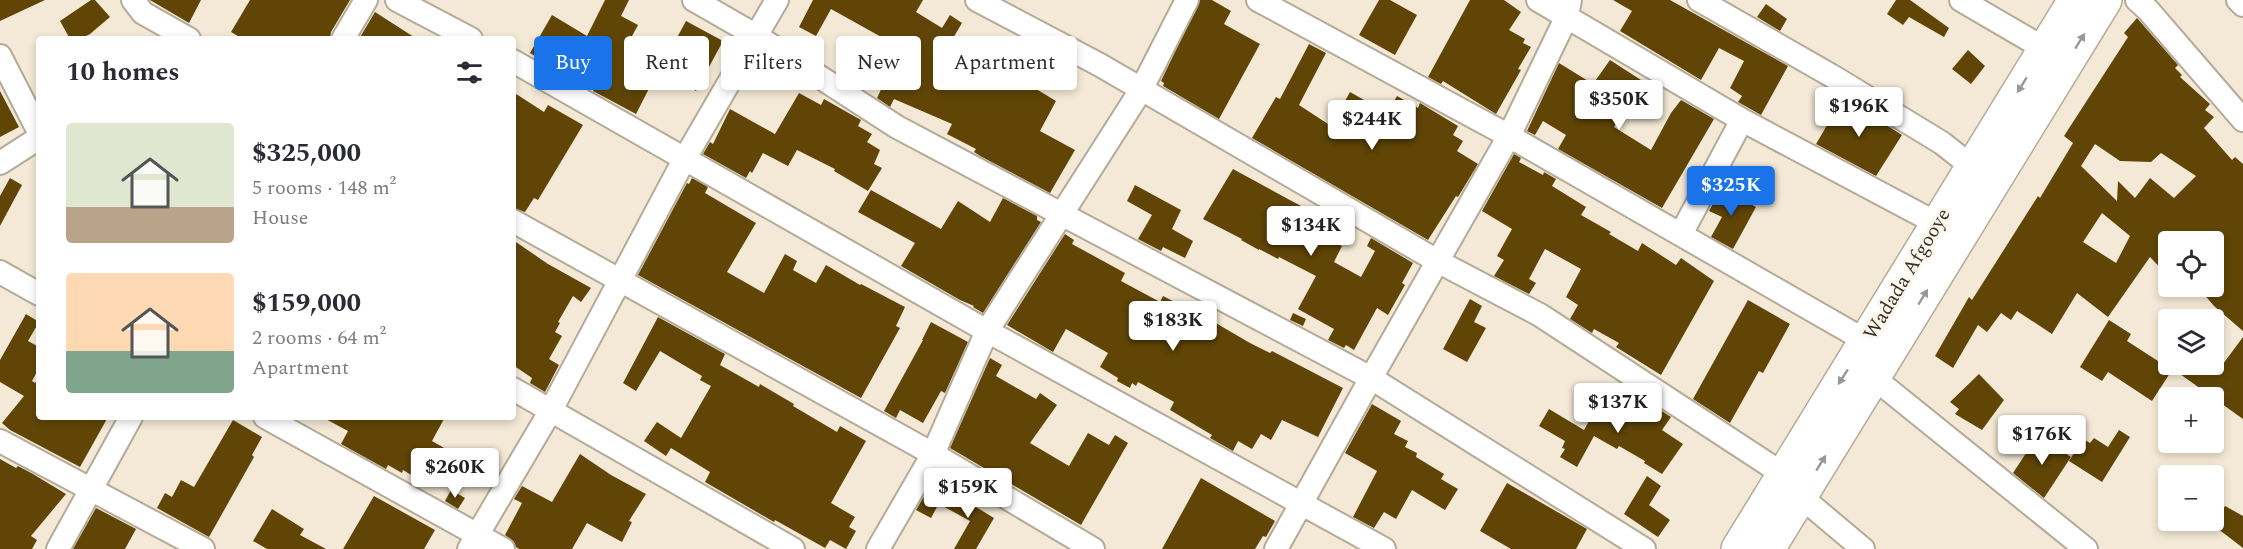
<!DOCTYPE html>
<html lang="en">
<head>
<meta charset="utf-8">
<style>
	body { margin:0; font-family:Spectral,serif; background:#f2f2f3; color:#2b2b33; height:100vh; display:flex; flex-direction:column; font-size:22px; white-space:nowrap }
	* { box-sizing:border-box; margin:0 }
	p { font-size:20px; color:#7c7c81 }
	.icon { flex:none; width:33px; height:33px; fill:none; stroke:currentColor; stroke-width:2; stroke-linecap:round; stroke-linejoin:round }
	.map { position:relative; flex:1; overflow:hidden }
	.side { position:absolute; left:36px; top:36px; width:480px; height:384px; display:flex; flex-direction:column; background:#fff; border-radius:6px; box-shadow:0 3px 9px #0003 }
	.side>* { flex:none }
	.top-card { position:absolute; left:534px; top:36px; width:570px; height:54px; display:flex; gap:12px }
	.buttons { position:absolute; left:2158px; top:231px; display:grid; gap:12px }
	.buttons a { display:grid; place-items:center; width:66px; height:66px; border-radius:6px; background:#fff; box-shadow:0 3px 9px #0003; font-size:30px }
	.price { position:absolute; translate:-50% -51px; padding:0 14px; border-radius:6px; background:#fff; color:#222; font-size:20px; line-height:39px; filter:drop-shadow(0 2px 3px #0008) }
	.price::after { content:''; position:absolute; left:50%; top:36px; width:18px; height:14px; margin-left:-9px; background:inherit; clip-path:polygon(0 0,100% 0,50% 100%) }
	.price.active { background:#1a73e8; color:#fff }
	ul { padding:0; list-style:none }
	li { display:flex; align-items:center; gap:18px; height:150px; padding:0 30px }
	li span { display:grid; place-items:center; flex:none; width:168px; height:120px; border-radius:6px; color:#555 }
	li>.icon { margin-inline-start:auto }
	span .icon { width:72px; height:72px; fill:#fffc; stroke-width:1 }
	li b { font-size:26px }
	h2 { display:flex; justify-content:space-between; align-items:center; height:72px; padding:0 30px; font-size:26px }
	.chip { padding:0 21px; border-radius:6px; background:#fff; box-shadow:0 3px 9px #0003; font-size:21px; line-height:54px }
	.chip.active { background:#1a73e8; color:#fff }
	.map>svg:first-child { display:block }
	.building { fill:#604506; fill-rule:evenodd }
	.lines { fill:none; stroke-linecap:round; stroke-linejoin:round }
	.minor-casing { stroke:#b4aa98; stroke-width:26 }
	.highway-casing { stroke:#b4aa98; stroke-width:36 }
	.minor { stroke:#fff; stroke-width:22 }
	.highway { stroke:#fff; stroke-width:33 }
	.oneway { fill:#9a9894 }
	.labels { text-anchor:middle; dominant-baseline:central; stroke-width:6; stroke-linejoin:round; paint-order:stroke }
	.street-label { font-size:20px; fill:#35312a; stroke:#fdf7eb }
</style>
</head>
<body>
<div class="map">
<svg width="2243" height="549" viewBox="0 0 2243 549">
	<rect width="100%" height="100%" fill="#f4e9d6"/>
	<path class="building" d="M0,0H45L0,21Z
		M91,0H95L110,17L90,34L80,39H70L60,21Z
		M150,0H201L189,23Z
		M250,0H350L331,32L330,39H243L231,32Z
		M605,0H629L621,16L638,25L624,51L659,69L636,114L593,91L600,78L590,73L596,62L571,47L557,70L530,53L552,15L587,36Z
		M813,0H923L916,12L942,28L950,15L962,23L936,67L973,86L995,45L1008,52L1003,62L1016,69L1013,75L1056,101L1040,131L1075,150L1050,193L982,157L974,152L976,149L947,134L952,124L894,99L890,107L877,98L901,48L831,9L816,36L799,27Z
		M1200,0H1212L1231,11L1224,24L1260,44L1219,119L1163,86L1164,83L1161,81Z
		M1379,0H1390L1417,15L1395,55L1359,35Z
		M1470,0H1504L1521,12L1509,30L1525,39L1523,43L1531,47L1518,69L1521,70L1496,114L1443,81L1441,84L1428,77Z
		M1613,0H1670L1788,66L1761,115L1738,102L1742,96L1730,88L1744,61L1719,48L1701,80L1620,31L1632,11Z
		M1896,0H1910L1949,28L1944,37L1909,17L1903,25L1887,14Z
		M1766,4L1787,19L1780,31L1757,17Z
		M375,12L417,39H359Z
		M2137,18L2178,65L2175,68L2182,75L2180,77L2210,104L2205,110L2214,117L2204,128L2232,160L2235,157L2243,164V331L2214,306L2197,286H2214V242H2169V277L2150,257L2108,317L2077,293L2052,334L2017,311L2011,320L2001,313L1987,332L1978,325L1953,368L1935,356L1969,297L1972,300L2038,196L2040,198L2073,143L2064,136L2128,37L2124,33ZM2095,144L2120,161L2151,162L2161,153L2196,176L2174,198L2150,178L2135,198L2118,181L2117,201L2081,166ZM2102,213L2130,236L2116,263L2083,242Z
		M686,21L723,41L696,91L659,71Z
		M1309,44L1326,53L1299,105L1331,126L1350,92L1387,113L1397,96L1418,108L1420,103L1458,126L1453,135L1463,141L1457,151L1478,164L1458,197L1456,196L1428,240L1252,138L1276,97L1280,99Z
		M1968,50L1985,66L1971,84L1952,69Z
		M1610,60L1641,80L1614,127L1651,150L1671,113L1681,100L1714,119L1662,208L1558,149L1566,135L1543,121L1535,135L1527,131L1559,63L1593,84Z
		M0,91L19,127L0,137Z
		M513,92L544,112L548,105L583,125L538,200L534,198L525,212L513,208Z
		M799,93L821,105L824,99L861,120L858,126L872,134L867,142L880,150L874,164L882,168L868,191L834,171L835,169L797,150L788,166L763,153L752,173L750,171L746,178L703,154L710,142L713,144L730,109L775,134Z
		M1843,98L1902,135L1876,176L1816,144Z
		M1514,154L1521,158L1519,162L1543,175L1544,172L1556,179L1552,186L1586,207L1581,215L1611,232L1609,234L1638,251L1642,243L1676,265L1681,258L1714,281L1661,375L1616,347L1619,343L1594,329L1592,333L1570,319L1578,305L1566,297L1581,269L1545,249L1529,279L1536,283L1529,294L1494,276L1504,260L1497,256L1512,229L1482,211Z
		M1233,169L1312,212L1308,226L1342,246L1334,262L1361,277L1375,251L1367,246L1371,238L1413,263L1402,283L1405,285L1388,315L1377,308L1354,350L1346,345L1344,348L1328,340L1334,329L1298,309L1316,276L1279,257L1278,259L1259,249V250L1241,240L1242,239L1203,219Z
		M10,178L22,185L0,226V196Z
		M692,178L708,187L705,193L756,223L727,272L764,293L785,254L797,261L793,270L816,283L826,265L860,285L861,284L905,307L896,326L900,328L861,398L638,275L687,183L689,184Z
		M1135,185L1181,210L1172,229L1193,241L1185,258L1163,247L1161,251L1138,239L1152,215L1127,201Z
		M1722,188L1756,207L1733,249L1711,237L1722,217L1709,211Z
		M871,190L941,229L958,201L990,222L1003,198L1037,216V220L1041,222L983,313L973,307L974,306L960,300L901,266L915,243L858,212Z
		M1065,234L1074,240L1072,244L1125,273L1121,281L1160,302L1163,296L1194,312L1197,308L1216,319L1214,322L1250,343L1270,353L1272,351L1343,388L1318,437L1282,420L1271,440L1261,434L1252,449L1238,441L1233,451L1210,438L1212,435L1170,410L1174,402L1138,382L1136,386L1132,383L1130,388L1117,381L1118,378L1100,367L1108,353L1066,329L1053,352L1007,325Z
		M513,240L548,264L591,288L581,302L573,296L558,322L560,323L555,332L562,336L549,359L559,365L545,392L530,383L532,378L513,365Z
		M1470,299L1482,306L1474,322L1486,328L1467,362L1443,349Z
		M1748,300L1790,324L1763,373L1759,371L1730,423L1693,399Z
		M1293,313L1306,319L1303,326L1290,320Z
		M26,314L39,322L28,341L39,347V368L32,381L35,383L39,378V417H108L80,467L10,430L2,423L24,396L0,382V360Z
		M658,317L725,354L720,365L759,387L760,384L794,404L793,406L837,432L840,426L866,441L831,503L855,517L849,527L856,531L846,549L830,540L825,548L775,520L774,522L705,482L710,472L671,448L666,456L644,441L657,422L681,438L711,386L700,380L702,376L660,351L636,391L623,383Z
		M2109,320L2131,334L2127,341L2172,370L2152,401L2108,372L2102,381L2080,367Z
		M931,322L968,342L945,393L941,391L923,423L900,410L896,418L884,411L923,340H922Z
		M2243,337V419L2166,364H2223Z
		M990,358L1002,365L996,376L1036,399L1040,393L1057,405L1030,443L1069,466L1088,433L1109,445L1115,435L1128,443L1081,525L950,448Z
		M1979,374L2004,400L1982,430L1955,414L1959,409L1950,402Z
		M1613,398L1638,412L1646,401L1671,417L1662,430L1683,444L1662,474L1644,463L1645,461L1619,446L1617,449L1594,436L1577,467L1560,457L1565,449L1562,448L1565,441L1539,426L1549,409L1584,430L1597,407L1605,412Z
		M1372,404L1401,421L1394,434L1408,441L1405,447L1417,453L1416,457L1444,474L1441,479L1458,489L1445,510L1412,490L1396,519L1384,512L1374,528L1353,517L1377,471L1345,453Z
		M322,417H445L432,441L446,449L433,471L425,466L418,479L403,470L402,473L388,465L386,469L341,444L348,431Z
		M233,420L262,437L252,455L254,457L209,537L157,508L165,493L172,497L181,480L194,487Z
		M2119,430L2130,437L2102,482L2069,461L2083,439L2090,443L2094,438L2108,447Z
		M2038,435L2071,457L2044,498L2013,473Z
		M580,454L611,475L646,494L629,521L632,522L622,542L587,523L572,549H519L516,547L514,542L505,535L522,503L514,499L522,486L552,502Z
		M0,459L16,468L18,466L33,474L66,494L31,536L37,540L32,549H0Z
		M1647,476L1661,486L1649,505L1670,520L1658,537L1624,514Z
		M1201,478L1275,521L1266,537L1263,536L1255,549H1162Z
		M1507,483L1587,529L1576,549H1511L1480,531Z
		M930,486L944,494L931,518L916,510Z
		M950,489L978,503L976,507L994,518L976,549H954L970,521L941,505Z
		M451,490L465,498L458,509L445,501Z
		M374,496L435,530L424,549H343Z
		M2225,506L2243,516V548L2213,525Z
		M96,508L136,529L125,549H73Z
		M272,509L304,529L300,535L326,549H267L253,541Z"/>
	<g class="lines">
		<defs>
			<path id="minor" d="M133,0L143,13L189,39
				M397,0L471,39
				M694,0L755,35L897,127L1371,378L1644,549
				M977,0L1100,65L1439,262L1540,315L1783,474
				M1258,0L1509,136L1866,341
				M1538,0L1742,120L1938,224
				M1699,0L1832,76L1942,143L1971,166
				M1961,0L2045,49
				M2137,0L2148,10L2243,120
				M2238,0L2243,5
				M343,39L366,0
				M0,56L39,132
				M513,61L987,331L1384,549
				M0,163L39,138
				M513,221L933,454L1093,549
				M1681,234L1742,120
				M0,272L39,294
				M1874,378L2086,549
				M513,389L793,549
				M265,417L503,549
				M0,441L203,549
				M1800,496L1863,549
				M58,549L131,417
				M469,549L551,410L684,160L777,0
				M878,549L933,454L987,331L1141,90L1187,0
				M1276,549L1371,378L1509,136L1567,16L1570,0"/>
			<path id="highway" d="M1738,549L2075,0
				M1768,549L2105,0"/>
		</defs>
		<use href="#minor" class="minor-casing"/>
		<use href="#highway" class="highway-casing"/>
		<use href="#minor" class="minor"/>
		<use href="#highway" class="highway"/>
	</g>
	<defs><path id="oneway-solid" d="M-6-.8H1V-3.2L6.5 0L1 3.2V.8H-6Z" transform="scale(1.5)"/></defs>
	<g class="oneway">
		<use href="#oneway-solid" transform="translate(2080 41) rotate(-58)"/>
		<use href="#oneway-solid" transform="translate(2022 85) rotate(122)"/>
		<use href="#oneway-solid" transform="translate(1923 297) rotate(-59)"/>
		<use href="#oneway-solid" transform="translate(1843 377) rotate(123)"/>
		<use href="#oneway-solid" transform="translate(1821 463) rotate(-58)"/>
	</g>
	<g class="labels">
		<g class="street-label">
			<text transform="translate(1907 274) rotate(-59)">Wadada Afgooye</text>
		</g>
	</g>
</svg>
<div class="buttons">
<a><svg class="icon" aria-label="locate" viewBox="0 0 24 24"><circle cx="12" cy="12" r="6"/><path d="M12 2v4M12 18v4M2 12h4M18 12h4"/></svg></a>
<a><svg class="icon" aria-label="layers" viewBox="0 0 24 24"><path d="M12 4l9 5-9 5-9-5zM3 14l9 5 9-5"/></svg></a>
<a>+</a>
<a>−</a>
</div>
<b class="price" style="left:1619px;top:131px">$350K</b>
<b class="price" style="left:1859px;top:138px">$196K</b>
<b class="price" style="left:1372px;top:151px">$244K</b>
<b class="price active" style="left:1731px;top:217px">$325K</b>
<b class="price" style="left:1311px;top:257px">$134K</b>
<b class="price" style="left:1173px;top:352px">$183K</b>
<b class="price" style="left:1618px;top:434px">$137K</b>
<b class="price" style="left:2042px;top:466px">$176K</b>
<b class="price" style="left:455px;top:499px">$260K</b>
<b class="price" style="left:968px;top:519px">$159K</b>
<div class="top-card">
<a class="chip active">Buy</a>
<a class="chip">Rent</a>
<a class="chip">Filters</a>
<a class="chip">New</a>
<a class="chip">Apartment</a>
</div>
<section class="side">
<h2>10 homes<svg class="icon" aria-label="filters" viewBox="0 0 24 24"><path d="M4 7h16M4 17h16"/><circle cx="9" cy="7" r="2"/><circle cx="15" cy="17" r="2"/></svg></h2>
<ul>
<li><span style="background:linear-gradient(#dfe7d0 70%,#b9a48a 0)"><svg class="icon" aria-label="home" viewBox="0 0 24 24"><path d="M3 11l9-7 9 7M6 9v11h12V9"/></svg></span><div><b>$325,000</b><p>5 rooms · 148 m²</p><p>House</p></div></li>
<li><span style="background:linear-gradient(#ffd9b3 65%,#7fa58c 0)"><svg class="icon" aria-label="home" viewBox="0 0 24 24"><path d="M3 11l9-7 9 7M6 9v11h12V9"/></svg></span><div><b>$159,000</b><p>2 rooms · 64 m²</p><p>Apartment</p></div></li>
</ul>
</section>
</div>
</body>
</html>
